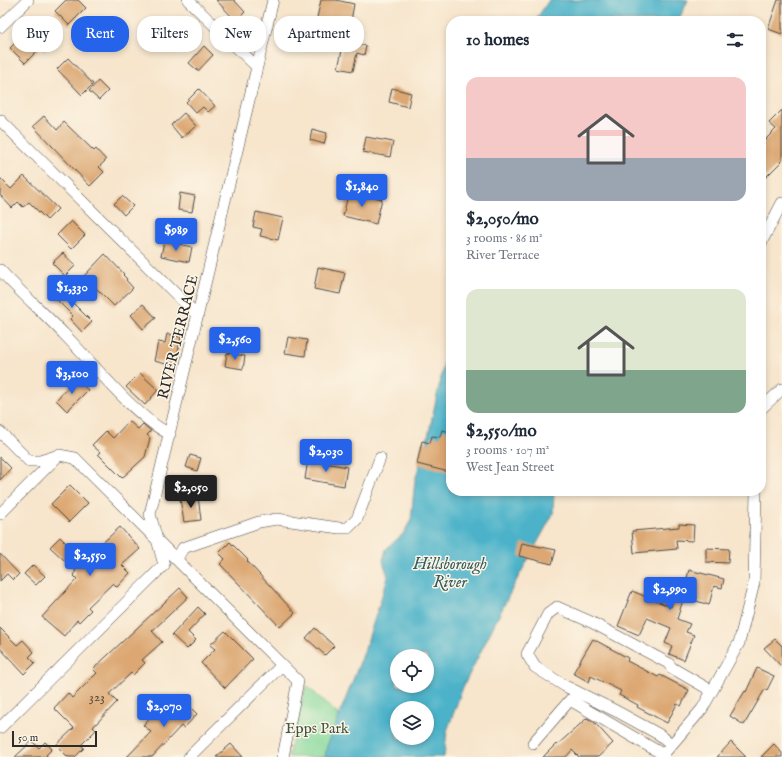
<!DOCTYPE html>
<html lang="en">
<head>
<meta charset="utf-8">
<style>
	body { margin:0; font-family:"IM FELL English",serif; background:#f6f6f7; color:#1f2937; height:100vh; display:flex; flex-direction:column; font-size:15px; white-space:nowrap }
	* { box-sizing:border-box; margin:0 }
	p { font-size:13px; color:#747a83 }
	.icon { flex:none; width:22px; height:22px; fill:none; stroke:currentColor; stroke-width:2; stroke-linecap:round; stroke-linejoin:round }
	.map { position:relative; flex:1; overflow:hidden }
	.panel { position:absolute; left:446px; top:16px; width:320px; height:480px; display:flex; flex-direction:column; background:#fff; border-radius:16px; box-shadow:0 2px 6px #0003 }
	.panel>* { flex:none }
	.top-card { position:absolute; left:12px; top:16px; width:374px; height:36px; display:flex; gap:8px }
	.controls { position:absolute; left:390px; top:649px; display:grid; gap:8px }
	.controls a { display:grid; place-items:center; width:44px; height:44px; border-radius:50%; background:#fff; box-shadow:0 2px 6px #0003; font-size:20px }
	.scale { position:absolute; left:12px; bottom:10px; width:85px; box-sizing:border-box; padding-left:4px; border:2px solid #2b2b2b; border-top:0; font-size:11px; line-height:14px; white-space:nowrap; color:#2b2b2b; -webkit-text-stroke:3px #fcf5e5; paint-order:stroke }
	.price { position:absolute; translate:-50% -34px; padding:0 9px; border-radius:4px; background:#2563eb; color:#fff; font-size:13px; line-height:26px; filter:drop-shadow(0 1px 2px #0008) }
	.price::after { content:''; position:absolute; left:50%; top:24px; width:12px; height:9px; margin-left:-6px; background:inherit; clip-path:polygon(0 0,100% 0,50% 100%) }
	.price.current { background:#222; color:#fff }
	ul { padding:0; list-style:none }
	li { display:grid; align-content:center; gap:8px; height:212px; padding:0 20px }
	li span { display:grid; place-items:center; height:124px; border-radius:12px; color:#555 }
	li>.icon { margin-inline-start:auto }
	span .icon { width:72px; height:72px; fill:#fffc; stroke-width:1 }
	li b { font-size:17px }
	h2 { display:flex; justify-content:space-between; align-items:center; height:48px; padding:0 20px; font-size:17px }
	.tag { padding:0 14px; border-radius:16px; background:#fff; box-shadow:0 2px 6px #0003; font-size:14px; line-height:36px }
	.tag.current { background:#2563eb; color:#fff }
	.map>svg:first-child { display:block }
	.green { fill:#83d89b; stroke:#578263 }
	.water { fill:#4bb2c9; stroke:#3b6e7a; fill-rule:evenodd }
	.building { fill:#dca772 }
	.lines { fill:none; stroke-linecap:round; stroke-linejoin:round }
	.minor-casing { stroke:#4a4743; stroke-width:12 }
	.minor { stroke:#fff; stroke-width:11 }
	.labels { text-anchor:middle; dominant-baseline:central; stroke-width:3; stroke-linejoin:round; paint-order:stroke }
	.number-label { font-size:13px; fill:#574a3d }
	.street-label { font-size:15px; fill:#2b2b2b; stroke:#fcf5e5 }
	.park-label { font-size:15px; fill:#415647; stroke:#fcf5e5 }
	.water-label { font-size:16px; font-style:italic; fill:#365a62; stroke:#fcf5e5 }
</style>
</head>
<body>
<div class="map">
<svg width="782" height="757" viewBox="0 0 782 757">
	<rect width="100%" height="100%" fill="#fcf5e5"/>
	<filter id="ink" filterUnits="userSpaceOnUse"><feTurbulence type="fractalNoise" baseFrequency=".025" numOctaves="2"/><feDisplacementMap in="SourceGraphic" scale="8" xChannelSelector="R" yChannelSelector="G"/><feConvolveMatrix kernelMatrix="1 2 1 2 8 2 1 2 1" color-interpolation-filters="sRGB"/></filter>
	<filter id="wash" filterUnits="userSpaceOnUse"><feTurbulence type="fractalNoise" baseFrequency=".012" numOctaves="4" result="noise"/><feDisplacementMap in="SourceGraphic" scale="16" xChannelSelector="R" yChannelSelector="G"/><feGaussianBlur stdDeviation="0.9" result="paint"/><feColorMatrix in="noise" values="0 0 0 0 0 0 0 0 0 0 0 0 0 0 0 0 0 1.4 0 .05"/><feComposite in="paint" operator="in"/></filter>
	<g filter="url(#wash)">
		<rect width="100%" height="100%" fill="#f7e5cc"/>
		<path class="green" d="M306,685L343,719L330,757H288Z"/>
		<path class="water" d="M549,0H688L678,21H535Z
			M451,332V491H554L553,514L514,585L463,687L447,731L444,757H325L327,746L364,652L388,577L383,561L386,549L403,534L411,520L415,480L427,441ZM397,656H427V686H397ZM397,708H427V738H397Z"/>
		<g id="blocks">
			<path class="building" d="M66,0H78L86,8L69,25L55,11Z
				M216,0H234L245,12L236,21Z
				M321,0H336L354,4L351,21L359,22L355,43L366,46L364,55L357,53L353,71L338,68L345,37L339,36L341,27L316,22Z
				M778,0H782V34L768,29Z
				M37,20L56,39L45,51L41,47L25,63L10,48Z
				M204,46L213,55L198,71L189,63Z
				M68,58L93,84L82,95L57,69Z
				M98,81L108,91L99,100L89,91Z
				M392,88L411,93L408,107L389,102Z
				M199,89L215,106L208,112L203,107L196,113L186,102Z
				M782,110V161L761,182V144L776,129L769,123Z
				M184,113L196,126L182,138L171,125Z
				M44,116L57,130L64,122L94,151L96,149L106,160L99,167L104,172L90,186L33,126Z
				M312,129L327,133L324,144L310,140Z
				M366,137L393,142L390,157L363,152Z
				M24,176L58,209L47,220L29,202L23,207L18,202L12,208L0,195V178L11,189Z
				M349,191L382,199L376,224L343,216Z
				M180,193L195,196L192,212L178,210Z
				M122,196L133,206L124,215L114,204Z
				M256,212L283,218L278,240L260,236L262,229L253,227Z
				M71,221L85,235L71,249L57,235Z
				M164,241L192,247L189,262L161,256Z
				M63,253L75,266L65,276L52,263Z
				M105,254L124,274L123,275L127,279L126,280L133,288L114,306L84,276Z
				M318,267L345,273L340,294L314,289Z
				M63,286L74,297L71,301L92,322L82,332L70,319L73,316L53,296Z
				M143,304L156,318L143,329L131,315Z
				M167,334L181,337L175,366L154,361L158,342L165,343Z
				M288,337L307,340L305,356L285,353Z
				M227,353L245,356L243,369L225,366Z
				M140,373L158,390L145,405L126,387Z
				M76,379L88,390L67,411L56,400Z
				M129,421L138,429L143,424L151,431L147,435L150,438L145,457L122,478L98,454L100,452L92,445L106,431L113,438Z
				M442,430L451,432V463L449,472L417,464L422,441L430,443L432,436L440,437Z
				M190,455L201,458L197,471L186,467Z
				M0,457L11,468L0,480Z
				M308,460L347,467L344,486L305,479Z
				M70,485L88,503L69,522L51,504Z
				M198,496L201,520L184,522L180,499Z
				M679,524L694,525L693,541L676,540L677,549L634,553L632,531L679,527Z
				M120,527L140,549L122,565L130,573L117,587L113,583L88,607L91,610L79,622L77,620L64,636L42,617L77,579L73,575L76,571L50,547L60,537L78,555L91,542L97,548Z
				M230,542L248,560L247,561L295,613L280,627L220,564L225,559L219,553Z
				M522,543L556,550L552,564L519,556Z
				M706,548L729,549L728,563L706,562Z
				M0,554L19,574L13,580L7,574L0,581Z
				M33,565L45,576L36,585L24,574Z
				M689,570L724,579L722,588L714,586L709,605L684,597L677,619L690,624L686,632L694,635L684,660L669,654L672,646L665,643L671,628L647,618L639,635L618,626L632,591L671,607L675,593L683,595Z
				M180,588L188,597L152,631L162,642L142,660L145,663L133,675L131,673L109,694L117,702L93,727L96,730L81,745L84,748L75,757H68L56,745L74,728L54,708L68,693L72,698L97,673L93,669Z
				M198,607L205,614L188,632L196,640L187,649L172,635Z
				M0,628L17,645L23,640L34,652L29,657L35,663L24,674L0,648Z
				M315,628L334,646L325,655L306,638Z
				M225,631L253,659L225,688L201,663L215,649L210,645Z
				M593,639L628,658L627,661L658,677L660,675L689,690L681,706L677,704L667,723L637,707L638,705L619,695L621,691L591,676L589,682L573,673Z
				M775,639L782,646V667L764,648Z
				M757,668L774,676L767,690L765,689L744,725L730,716L745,691L746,692Z
				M179,696L197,714L184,728L181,726L152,757H127L151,732L143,725L157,710L161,714Z
				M587,718L594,722L613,743L598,757H579L572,750L566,757H543L556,744L557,745Z
				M32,741L39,748L45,742L52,749L46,755L48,757H15Z
				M731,742L746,757H717Z
				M231,744L243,757H216Z
				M774,744L782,753V757H761Z"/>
		</g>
	</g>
	<g filter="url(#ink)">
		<use href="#blocks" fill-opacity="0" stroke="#4a4743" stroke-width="1"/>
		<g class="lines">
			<defs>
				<path id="minor" d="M188,0L257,67
					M0,27L28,0
					M0,120L198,316
					M761,243L782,203
					M0,270C20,292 43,312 63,333C91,361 137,419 170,434
					M761,409L782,389
					M0,432L29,461H40L59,455L75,458L298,681L283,757
					M0,514L58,456
					M177,559L183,548L259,522L277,519L339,528H348L357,519L380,458
					M0,728L164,565L150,514L273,0
					M533,743L570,700L664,755
					M671,744L660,735L618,712L565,686L535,667L527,654L548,614L557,607L591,622L668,663L672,668L712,691
					M189,757L282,665
					M661,757L702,709L739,643L754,583L756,491"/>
			</defs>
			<use href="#minor" class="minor-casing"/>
			<use href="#minor" class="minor"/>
		</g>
	</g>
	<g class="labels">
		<g class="number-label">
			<text x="97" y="697">323</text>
		</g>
		<g class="street-label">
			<text transform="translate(178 337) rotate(-76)">RIVER TERRACE</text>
		</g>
		<g class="park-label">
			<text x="317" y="728">Epps Park</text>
		</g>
		<g class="water-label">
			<text x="450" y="565">Hillsborough<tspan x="450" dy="18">River</tspan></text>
		</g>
	</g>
</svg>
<div class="controls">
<a><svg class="icon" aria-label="locate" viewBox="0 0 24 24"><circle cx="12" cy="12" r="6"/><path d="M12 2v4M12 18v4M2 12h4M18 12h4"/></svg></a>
<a><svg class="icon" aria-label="layers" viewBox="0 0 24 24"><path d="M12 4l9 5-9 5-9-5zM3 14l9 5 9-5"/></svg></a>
</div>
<div class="scale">50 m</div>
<b class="price" style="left:362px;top:208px">$1,840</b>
<b class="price" style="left:176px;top:252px">$989</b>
<b class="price" style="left:72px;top:309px">$1,330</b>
<b class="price" style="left:235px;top:361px">$2,560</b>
<b class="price" style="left:72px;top:395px">$3,100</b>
<b class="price" style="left:326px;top:473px">$2,030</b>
<b class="price current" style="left:191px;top:509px">$2,050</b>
<b class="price" style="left:90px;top:577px">$2,550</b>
<b class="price" style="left:670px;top:611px">$2,990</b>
<b class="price" style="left:164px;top:728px">$2,070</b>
<div class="top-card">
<a class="tag">Buy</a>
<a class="tag current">Rent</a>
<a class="tag">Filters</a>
<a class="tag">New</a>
<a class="tag">Apartment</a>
</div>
<section class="panel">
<h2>10 homes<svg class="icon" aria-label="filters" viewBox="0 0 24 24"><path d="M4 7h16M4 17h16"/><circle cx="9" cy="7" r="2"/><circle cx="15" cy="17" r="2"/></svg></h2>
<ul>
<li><span style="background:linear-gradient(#f6c9c9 65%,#9aa5b1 0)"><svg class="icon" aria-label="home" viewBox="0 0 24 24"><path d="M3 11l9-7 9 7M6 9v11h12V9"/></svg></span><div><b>$2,050/mo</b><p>3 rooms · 86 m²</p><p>River Terrace</p></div></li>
<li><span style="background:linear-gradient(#dfe7d0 65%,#7fa58c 0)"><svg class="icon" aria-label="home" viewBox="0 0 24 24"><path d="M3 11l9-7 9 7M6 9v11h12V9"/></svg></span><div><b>$2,550/mo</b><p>3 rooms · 107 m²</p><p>West Jean Street</p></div></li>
</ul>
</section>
</div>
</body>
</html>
